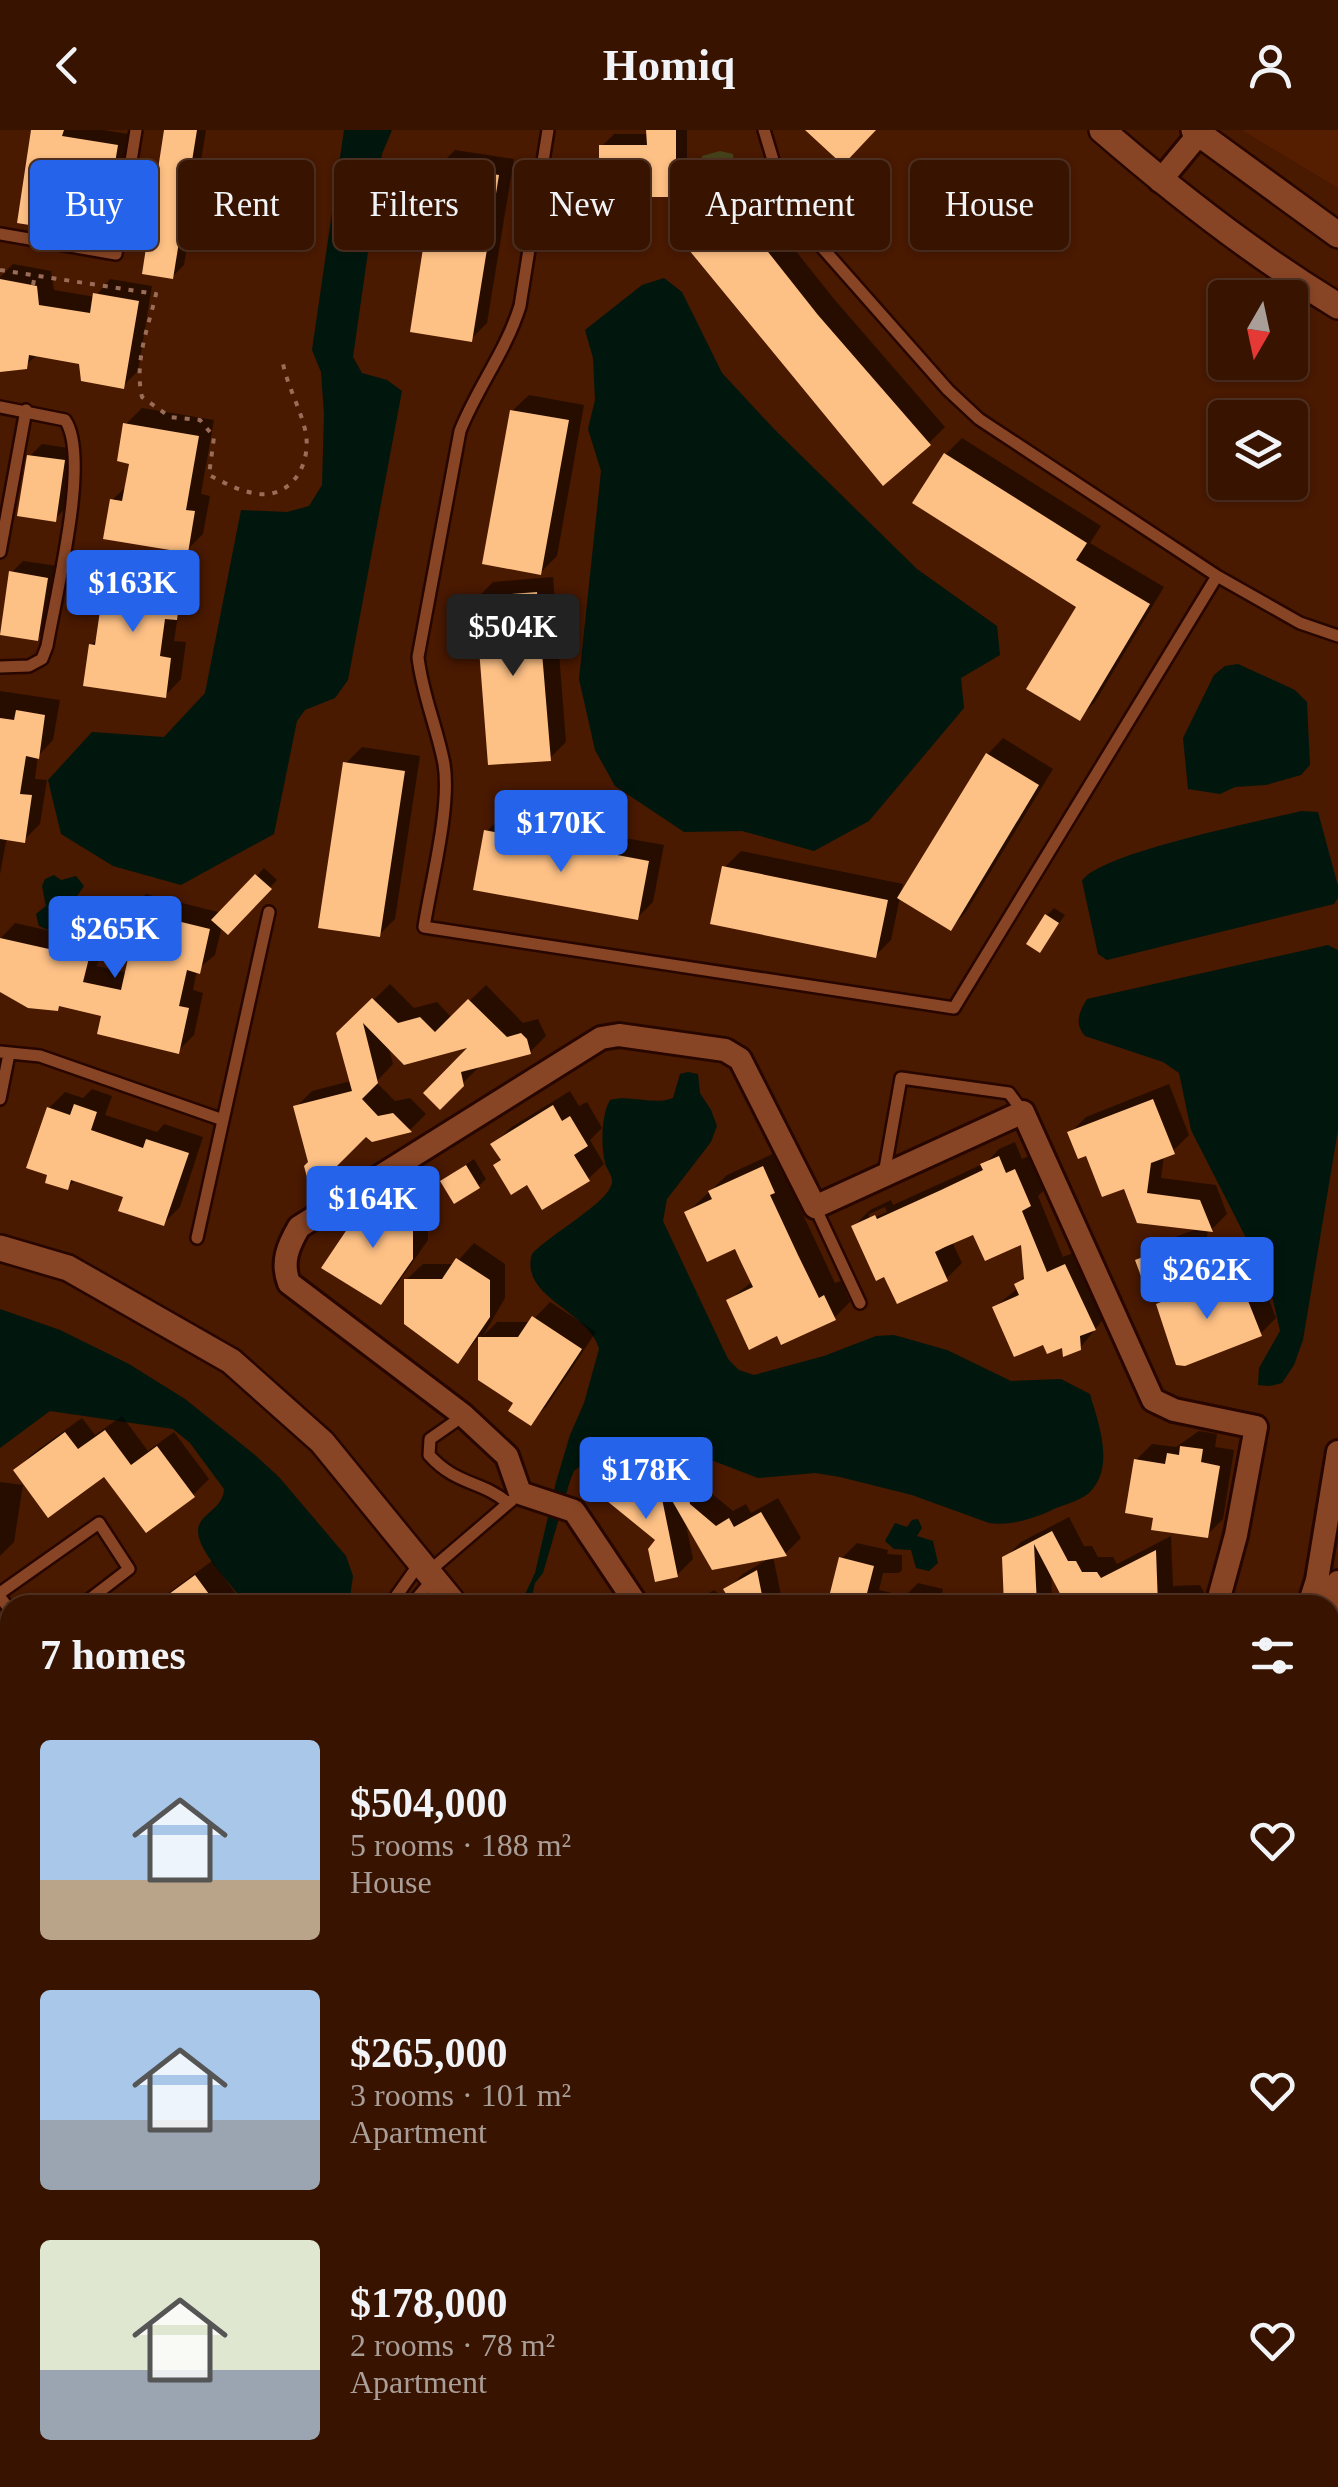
<!DOCTYPE html>
<html lang="en">
<head>
<meta charset="utf-8">
<style>
	body { margin:0; font-family:Georgia,serif; background:#42200f; color:#f1f3f6; height:100vh; display:flex; flex-direction:column; font-size:38px; white-space:nowrap }
	* { box-sizing:border-box; margin:0 }
	p { font-size:32px; color:#aa9e99 }
	.icon { flex:none; width:55px; height:55px; fill:none; stroke:currentColor; stroke-width:2; stroke-linecap:round; stroke-linejoin:round }
	.map { position:relative; flex:1; overflow:hidden }
	.panel { position:absolute; left:0px; top:1465px; width:1340px; height:892px; display:flex; flex-direction:column; background:#371300; border-radius:30px 30px 0 0; box-shadow:0 2px 8px #0004,0 0 0 2px #513222 }
	.panel>* { flex:none }
	.top-card { position:absolute; left:30px; top:30px; width:1280px; height:90px; display:flex; gap:20px }
	.needle { width:65px; rotate:189deg }
	.buttons { position:absolute; left:1208px; top:150px; display:grid; gap:20px }
	.buttons a { display:grid; place-items:center; width:100px; height:100px; border-radius:10px; background:#371300; box-shadow:0 2px 8px #0004,0 0 0 2px #513222; font-size:50px }
	.price { position:absolute; translate:-50% -85px; padding:0 22px; border-radius:10px; background:#2563eb; color:#fff; font-size:32px; line-height:65px; filter:drop-shadow(0 2px 5px #0008) }
	.price::after { content:''; position:absolute; left:50%; top:60px; width:30px; height:22px; margin-left:-15px; background:inherit; clip-path:polygon(0 0,100% 0,50% 100%) }
	.price.on { background:#222; color:#fff }
	ul { padding:0; list-style:none }
	li { display:flex; align-items:center; gap:30px; height:250px; padding:0 40px }
	li span { display:grid; place-items:center; flex:none; width:280px; height:200px; border-radius:10px; color:#555 }
	li>.icon { margin-inline-start:auto }
	span .icon { width:120px; height:120px; fill:#fffc; stroke-width:1 }
	li b { font-size:42px }
	h2 { display:flex; justify-content:space-between; align-items:center; height:120px; padding:0 40px; font-size:42px }
	.chip { padding:0 35px; border-radius:10px; background:#371300; box-shadow:0 2px 8px #0004,0 0 0 2px #513222; font-size:35px; line-height:90px }
	.chip.on { background:#2563eb; color:#fff }
	header { display:flex; justify-content:space-between; align-items:center; height:130px; padding:0 40px; background:#371300; font-size:45px; font-weight:600 }
	.map>svg:first-child { display:block }
	.built { fill:#551e01 }
	.green { fill:#45421b }
	.water { fill:#01170e }
	.shadow { fill:#0007; fill-rule:evenodd }
	.building { fill:#fdc085 }
	.lines { fill:none; stroke-linecap:round; stroke-linejoin:round }
	.service-casing { stroke:#270600; stroke-width:16 }
	.minor-casing { stroke:#270600; stroke-width:28 }
	.tertiary-casing { stroke:#270600; stroke-width:30 }
	.path { stroke:#9a6d58; stroke-width:4; stroke-dasharray:5 8; stroke-linecap:butt }
	.service { stroke:#884525; stroke-width:11 }
	.minor { stroke:#884525; stroke-width:22 }
	.tertiary { stroke:#884525; stroke-width:25 }
</style>
</head>
<body>
<header><svg class="icon" aria-label="back" viewBox="0 0 24 24"><path d="M15 5l-7 7 7 7"/></svg>Homiq<svg class="icon" aria-label="person" viewBox="0 0 24 24"><circle cx="12" cy="8" r="4"/><path d="M4 21q1-7 8-7t8 7"/></svg></header>
<div class="map">
<svg width="1338" height="2357" viewBox="0 0 1338 2357">
	<rect width="100%" height="100%" fill="#491900"/>
	<path class="built" d="M1242,0H1338V58Z"/>
	<path class="green" d="M720,21L733,24C736,50 722,58 699,57L702,26Z"/>
	<path class="water" d="M344,0H392L382,24L353,227L362,243L387,250L402,261L348,550L335,568L305,580L297,591L274,704L181,755L113,736L61,704L48,650L92,602L164,607L205,563L241,380L287,382L309,376L322,355L324,284L321,242L312,220Z
		M643,88L652,95V107C643,109 638,116 628,119L604,109V95L610,90Z
		M664,148L682,162L722,243L775,300L917,439L997,496L1000,525L961,548L964,578L869,691L814,721L742,701L684,702L615,656L595,620L579,549L601,341L588,299L595,270L593,228L585,200L642,155Z
		M1238,534L1295,560L1307,572L1310,635L1301,645L1266,655L1235,657L1220,664L1188,659L1183,608L1214,545L1225,536Z
		M1301,681L1318,682L1338,756V768L1334,774L1107,830L1098,824L1082,751C1099,723 1262,691 1301,681Z
		M54,745L61,750L76,746L84,756L77,766L62,774L66,793L53,802L39,796L36,784L46,776L42,756L45,749Z
		M1328,815L1338,820V1000L1303,1210L1294,1235L1282,1253L1270,1256L1258,1255L1259,1238L1280,1201L1269,1153L1191,1000L1179,943L1163,932L1085,906C1074,894 1079,882 1087,869Z
		M688,942L698,944L700,963L711,980L717,996L711,1012L667,1069L663,1091L728,1229L739,1240L754,1245L824,1226L876,1206L894,1205L947,1220L1011,1251L1061,1249L1090,1264C1098,1293 1115,1334 1091,1361C1084,1369 1067,1374 1056,1378C1036,1388 1012,1396 989,1393L912,1365L840,1347L815,1343L758,1348L685,1320L637,1315L602,1320L574,1341L570,1351L543,1443L535,1453L530,1475H520L535,1443L556,1352L570,1305L584,1273L599,1219C590,1181 519,1168 532,1124C549,1105 603,1076 611,1056C615,1047 607,1041 605,1033C601,1017 601,985 610,970C631,964 653,976 673,968L680,944Z
		M0,1179L60,1200L129,1234L185,1269L255,1325L279,1347L346,1426L353,1446L349,1475H246C233,1454 184,1411 202,1390C211,1379 223,1375 224,1359L190,1313L173,1299L50,1281L0,1318Z
		M918,1389L922,1398L917,1406L933,1411L938,1433L929,1441L916,1438L911,1420L894,1419L885,1411L895,1393L907,1397L912,1390Z
		M1014,2348H1169L1177,2357H1015Z"/>
	<path class="shadow" d="M34,0H103L128,4L116,80L105,91L58,84L47,95Z
		M167,0H206L184,135L173,146Z
		M649,0H687V52L675,64L649,51L602,16L614,4H649Z
		M455,20L514,29L487,193L471,209L439,36Z
		M740,51L834,169L945,297L929,313L679,103Z
		M13,134L51,141L54,160L95,167L110,149L152,156L138,241L123,256L82,232L38,224L25,236L0,238V147Z
		M529,265L584,275L557,426L541,442L512,281Z
		M142,278L214,290L201,364L210,366L203,404L187,420L112,370L128,355L132,332L126,294Z
		M962,308L1101,396L1090,413L1164,457L1095,572L1079,588V476L915,372L946,324Z
		M42,314L75,319L67,377L55,389L30,326Z
		M125,425L197,435L192,472L178,485L174,511L186,512L181,549L165,566L91,515L99,508L109,441Z
		M23,431L58,436L49,497L37,509L11,443Z
		M553,447L566,612L550,628L477,468L493,452Z
		M0,561L60,570L53,610L38,626L35,649L47,650L40,694L24,710L7,707L0,744Z
		M1003,608L1053,639L966,782L951,798L900,767L891,810L875,826L725,737L741,721L903,754L900,767L988,624Z
		M362,617L420,626L395,789L379,805L346,633Z
		M502,686L664,715L653,772L637,788L486,702Z
		M264,738L277,750L228,802L222,796L215,825L197,840L193,860L203,863L194,905L178,921L104,884L61,874L57,878L0,860V809L15,793L103,813L97,836L128,843L132,822L130,780L146,764L222,783Z
		M1054,778L1065,785L1040,820L1047,785Z
		M390,854L414,878L437,872L452,888L486,855L523,893L538,889L546,906L530,922L479,937L440,976L476,913L388,915L393,934L376,952L395,971L410,968L426,984L411,999L372,1009L366,1003L311,1033L296,977L312,961L351,951L339,904Z
		M1169,954L1189,1005L1173,1021L1164,1025L1161,1048L1216,1055L1227,1084L1212,1099H1208L1203,1136L1187,1152L1138,1131L1154,1115L1199,1098L1125,1056L1070,1003L1086,987Z
		M92,959L112,966L105,985L157,1002L164,994L203,1007L180,1077L164,1093L126,1065L76,1049L67,1058L50,1043L49,978L65,962L83,968Z
		M570,961L579,976L587,972L602,998L590,1010L604,1034L588,1049L528,1052L503,1029L494,1014L510,998Z
		M1015,1012L1022,1029L1031,1025L1046,1058L1038,1066L1063,1127L1081,1120L1110,1181L1080,1218L1044,1212L995,1177L1018,1158L1017,1154L1026,1145L1024,1111L974,1101L952,1112L962,1133L946,1149L854,1096L870,1080L891,1070L893,1075L959,1045L987,1032L999,1019ZM885,1077L887,1082L869,1090V1084Z
		M779,1021L790,1045L786,1049L814,1108L835,1153L841,1151L850,1172L834,1188L779,1203L729,1170L753,1151L736,1116L687,1083L727,1045Z
		M474,1029L486,1049L479,1056L443,1051Z
		M392,1053L428,1076V1110L396,1156L380,1172L366,1076Z
		M474,1113L505,1134V1168L483,1206L497,1192H531L550,1172L596,1202L546,1277L530,1293L517,1272L481,1248V1205L458,1231L406,1150L423,1134H455Z
		M1226,1138L1259,1143L1276,1188L1260,1204L1159,1174L1175,1158Z
		M122,1286L148,1321L174,1302L209,1349L193,1365L105,1343L16,1340L32,1324L82,1288L95,1305Z
		M1199,1301L1217,1304L1215,1317L1234,1320L1223,1389L1207,1405L1156,1386L1136,1330L1152,1314L1176,1317Z
		M697,1322L705,1358L733,1381L746,1374L751,1383L778,1368L801,1408L786,1423L773,1426L783,1475H690L714,1460L723,1468L731,1467L727,1460L743,1444L771,1427L685,1390L693,1429L677,1445L658,1410L600,1362L616,1346L638,1334L647,1350Z
		M0,1352L23,1355L14,1412L0,1426Z
		M1069,1387L1084,1416H1092L1098,1427H1113L1117,1434L1171,1406L1173,1456L1200,1455L1210,1474L1092,1475V1469L1051,1441L1052,1467L1044,1475H983L1007,1474L1005,1428L1021,1412Z
		M857,1413L888,1420L887,1424L902,1425V1440L899,1443H883L879,1460L905,1466L918,1453L943,1459L939,1475H830L841,1429Z
		M212,1431L244,1475H156L167,1464Z
		M0,1493L10,1507V1547L0,1554Z
		M10,1681V1704L0,1691Z
		M10,1719V1748L0,1735V1729Z
		M10,1898V2058L0,2065V1906Z
		M1338,2262V2294L1330,2286L1335,2279L1330,2270Z
		M254,2348H317L313,2357H273Z
		M1208,2348H1259L1244,2357H1214Z"/>
	<path class="building" d="M31,0H64L62,6L118,15L105,94L50,85L48,98L17,93Z
		M164,0H197L173,149L142,144Z
		M646,0H676V67H647V53H599V15H647Z
		M805,0H876L843,35Z
		M436,35L499,45L472,212L410,202Z
		M723,65L818,185L931,315L883,356L675,103Z
		M0,149L37,156L39,175L90,183L93,163L139,171L124,259L81,251L79,234L29,225L27,239L0,242Z
		M510,280L569,290L541,445L482,434Z
		M123,293L199,306L186,380L195,381L188,423L103,409L110,369L122,371L129,334L117,331Z
		M944,323L1087,413L1076,430L1150,474L1080,591L1026,559L1076,477L912,373Z
		M27,325L65,330L56,392L17,386Z
		M106,440L182,451L177,490L165,489L160,526L171,528L166,568L83,556L89,514L95,515Z
		M9,441L48,448L38,511L0,505Z
		M537,462L551,631L488,635L475,467Z
		M16,580L45,585L39,629L26,626L20,664L32,665L25,713L0,709V588L14,590Z
		M986,623L1039,655L951,801L897,768Z
		M343,632L405,641L380,807L318,798Z
		M484,700L649,731L638,790L473,760Z
		M722,736L888,770L876,828L710,794Z
		M255,744L272,759L228,805L211,790Z
		M128,779L210,799L200,844L187,840L179,876L189,878L179,924L97,904L101,886L59,876L58,881L28,878L0,862V808L89,828L83,852L121,860L129,824L118,822Z
		M1045,784L1059,793L1040,823L1026,814Z
		M372,868L398,893L420,887L435,902L468,869L507,907L521,903L527,909L531,924L461,942L464,956L440,980L423,963L467,918L404,935L363,893L378,953L362,969L378,986L393,983L412,1002L372,1012L366,1007L311,1062L304,1036L308,1032L293,976L352,961L336,903Z
		M1153,969L1175,1024L1151,1033L1147,1063L1200,1070L1213,1102L1137,1093L1124,1059L1102,1067L1086,1026L1078,1029L1067,1002Z
		M74,974L97,982L91,1000L143,1018L146,1009L189,1023L164,1096L118,1081L123,1067L71,1050L68,1060L45,1053L47,1045L26,1038L47,977L70,985Z
		M553,975L562,991L570,986L588,1016L574,1025L590,1051L542,1080L527,1055L511,1065L493,1035L501,1030L490,1014Z
		M999,1026L1006,1043L1015,1039L1031,1076L1022,1081L1047,1142L1065,1134L1096,1200L1080,1206L1081,1220L1063,1227L1062,1218L1047,1224L1043,1215L1014,1227L992,1177L1019,1165L1014,1154L1024,1149L1021,1115L985,1131L973,1105L945,1117L935,1122L948,1151L897,1174L884,1147L876,1151L851,1096L875,1085L877,1089L941,1060L983,1040L980,1034Z
		M466,1035L480,1058L454,1074L440,1051Z
		M763,1036L775,1063L770,1065L798,1125L819,1168L824,1165L836,1190L781,1215L777,1206L749,1220L726,1170L753,1157L740,1130L735,1119L707,1132L684,1082L712,1069L708,1061Z
		M375,1067L413,1092V1129L381,1175L321,1138L364,1074Z
		M1194,1108L1188,1155L1142,1149L1135,1130Z
		M456,1128L490,1150V1187L458,1234L404,1194V1149H442Z
		M1208,1153L1243,1158L1262,1206L1185,1236L1176,1235L1156,1174Z
		M532,1186L582,1219L531,1296L508,1281L513,1273L478,1250V1207H518Z
		M105,1300L131,1335L157,1316L195,1367L146,1403L104,1347L48,1388L13,1340L65,1302L78,1319Z
		M1180,1316L1203,1319L1201,1332L1220,1336L1208,1408L1151,1400L1153,1388L1125,1383L1134,1329L1165,1334L1167,1323L1179,1325Z
		M681,1335L690,1374L716,1396L729,1388L734,1397L761,1382L787,1426L712,1440L659,1348Z
		M621,1348L631,1364L658,1349L678,1447L655,1452L648,1419L655,1410L596,1362Z
		M1052,1401L1068,1431H1076L1082,1442H1097L1101,1448L1156,1420L1158,1475L1065,1473L1034,1414L1037,1475H1004L1002,1427Z
		M839,1427L874,1436L864,1475H827Z
		M757,1440L764,1475H733L723,1459Z
		M195,1445L217,1475H154Z"/>
	<g class="lines">
		<defs>
			<path id="service" d="M548,0L520,176C506,221 477,258 460,301L418,527C422,564 437,597 444,634C451,677 431,752 424,797L954,878L1217,446
				M764,0L782,60L812,106L948,260L979,289L1217,446L1300,493L1338,506
				M0,104L116,124L136,0
				M0,277L65,290C91,327 55,468 47,516L42,529L29,536L0,537
				M0,422L26,280
				M0,922L40,926L223,990
				M0,969L9,924
				M884,1044L901,948L1009,963L1023,982
				M815,1077L860,1173
				M197,1108L269,782
				M463,1286L430,1309L429,1325C457,1356 481,1350 508,1373
				M427,1443L511,1371
				M0,1463L99,1393L129,1439L82,1475
				M0,1467L10,1480
				M390,1475L419,1434
				M411,1475L433,1449
				M0,1803L10,1817
				M0,1859L10,1851
				M1330,1935L1338,1939
				M0,2173L10,2175
				M0,2253L10,2257
				M153,2348L165,2357
				M879,2348L884,2357
				M1318,2348L1324,2357"/>
			<path id="minor" d="M1160,51L1199,4
				M637,1475L574,1381L520,1363L507,1326L463,1285L289,1153C281,1132 288,1116 299,1097L601,908L619,905L725,920L740,929L815,1077L1023,982L1153,1270L1174,1280L1256,1297L1236,1405L1217,1475
				M1309,1475L1317,1450L1338,1322
				M1330,1478L1338,1452
				M647,2357L653,2348
				M692,2357L697,2348"/>
			<path id="tertiary" d="M1102,0C1176,64 1254,125 1338,176
				M1194,0L1338,105
				M0,1118L68,1138L231,1231L322,1312L455,1475
				M1330,2153L1338,2157"/>
		</defs>
		<use href="#service" class="service-casing"/>
		<use href="#minor" class="minor-casing"/>
		<use href="#tertiary" class="tertiary-casing"/>
		<path class="path" d="M0,140L156,164C148,199 134,231 142,267L170,287L200,290L214,307L209,345C223,352 237,360 253,363C289,371 311,337 306,304C301,278 286,255 282,228
			M33,155L35,145"/>
		<use href="#service" class="service"/>
		<use href="#minor" class="minor"/>
		<use href="#tertiary" class="tertiary"/>
	</g>
</svg>
<div class="buttons">
<a><svg class="needle" viewBox="-14 -14 28 28"><path d="M0-13l5 13h-10z" fill="#e53935"/><path d="M0 13l5-13h-10z" fill="#aa9e99"/></svg></a>
<a><svg class="icon" aria-label="layers" viewBox="0 0 24 24"><path d="M12 4l9 5-9 5-9-5zM3 14l9 5 9-5"/></svg></a>
</div>
<b class="price" style="left:133px;top:505px">$163K</b>
<b class="price on" style="left:513px;top:549px">$504K</b>
<b class="price" style="left:561px;top:745px">$170K</b>
<b class="price" style="left:115px;top:851px">$265K</b>
<b class="price" style="left:373px;top:1121px">$164K</b>
<b class="price" style="left:1207px;top:1192px">$262K</b>
<b class="price" style="left:646px;top:1392px">$178K</b>
<div class="top-card">
<a class="chip on">Buy</a>
<a class="chip">Rent</a>
<a class="chip">Filters</a>
<a class="chip">New</a>
<a class="chip">Apartment</a>
<a class="chip">House</a>
</div>
<section class="panel">
<h2>7 homes<svg class="icon" aria-label="filters" viewBox="0 0 24 24"><path d="M4 7h16M4 17h16"/><circle cx="9" cy="7" r="2"/><circle cx="15" cy="17" r="2"/></svg></h2>
<ul>
<li><span style="background:linear-gradient(#a9c7e8 70%,#b9a48a 0)"><svg class="icon" aria-label="home" viewBox="0 0 24 24"><path d="M3 11l9-7 9 7M6 9v11h12V9"/></svg></span><div><b>$504,000</b><p>5 rooms · 188 m²</p><p>House</p></div><svg class="icon" aria-label="heart" viewBox="0 0 24 24"><path d="M12 20l-8-8c-3-5 5-10 8-4 3-6 11-1 8 4z"/></svg></li>
<li><span style="background:linear-gradient(#a9c7e8 65%,#9aa5b1 0)"><svg class="icon" aria-label="home" viewBox="0 0 24 24"><path d="M3 11l9-7 9 7M6 9v11h12V9"/></svg></span><div><b>$265,000</b><p>3 rooms · 101 m²</p><p>Apartment</p></div><svg class="icon" aria-label="heart" viewBox="0 0 24 24"><path d="M12 20l-8-8c-3-5 5-10 8-4 3-6 11-1 8 4z"/></svg></li>
<li><span style="background:linear-gradient(#dfe7d0 65%,#9aa5b1 0)"><svg class="icon" aria-label="home" viewBox="0 0 24 24"><path d="M3 11l9-7 9 7M6 9v11h12V9"/></svg></span><div><b>$178,000</b><p>2 rooms · 78 m²</p><p>Apartment</p></div><svg class="icon" aria-label="heart" viewBox="0 0 24 24"><path d="M12 20l-8-8c-3-5 5-10 8-4 3-6 11-1 8 4z"/></svg></li>
</ul>
</section>
</div>
</body>
</html>
